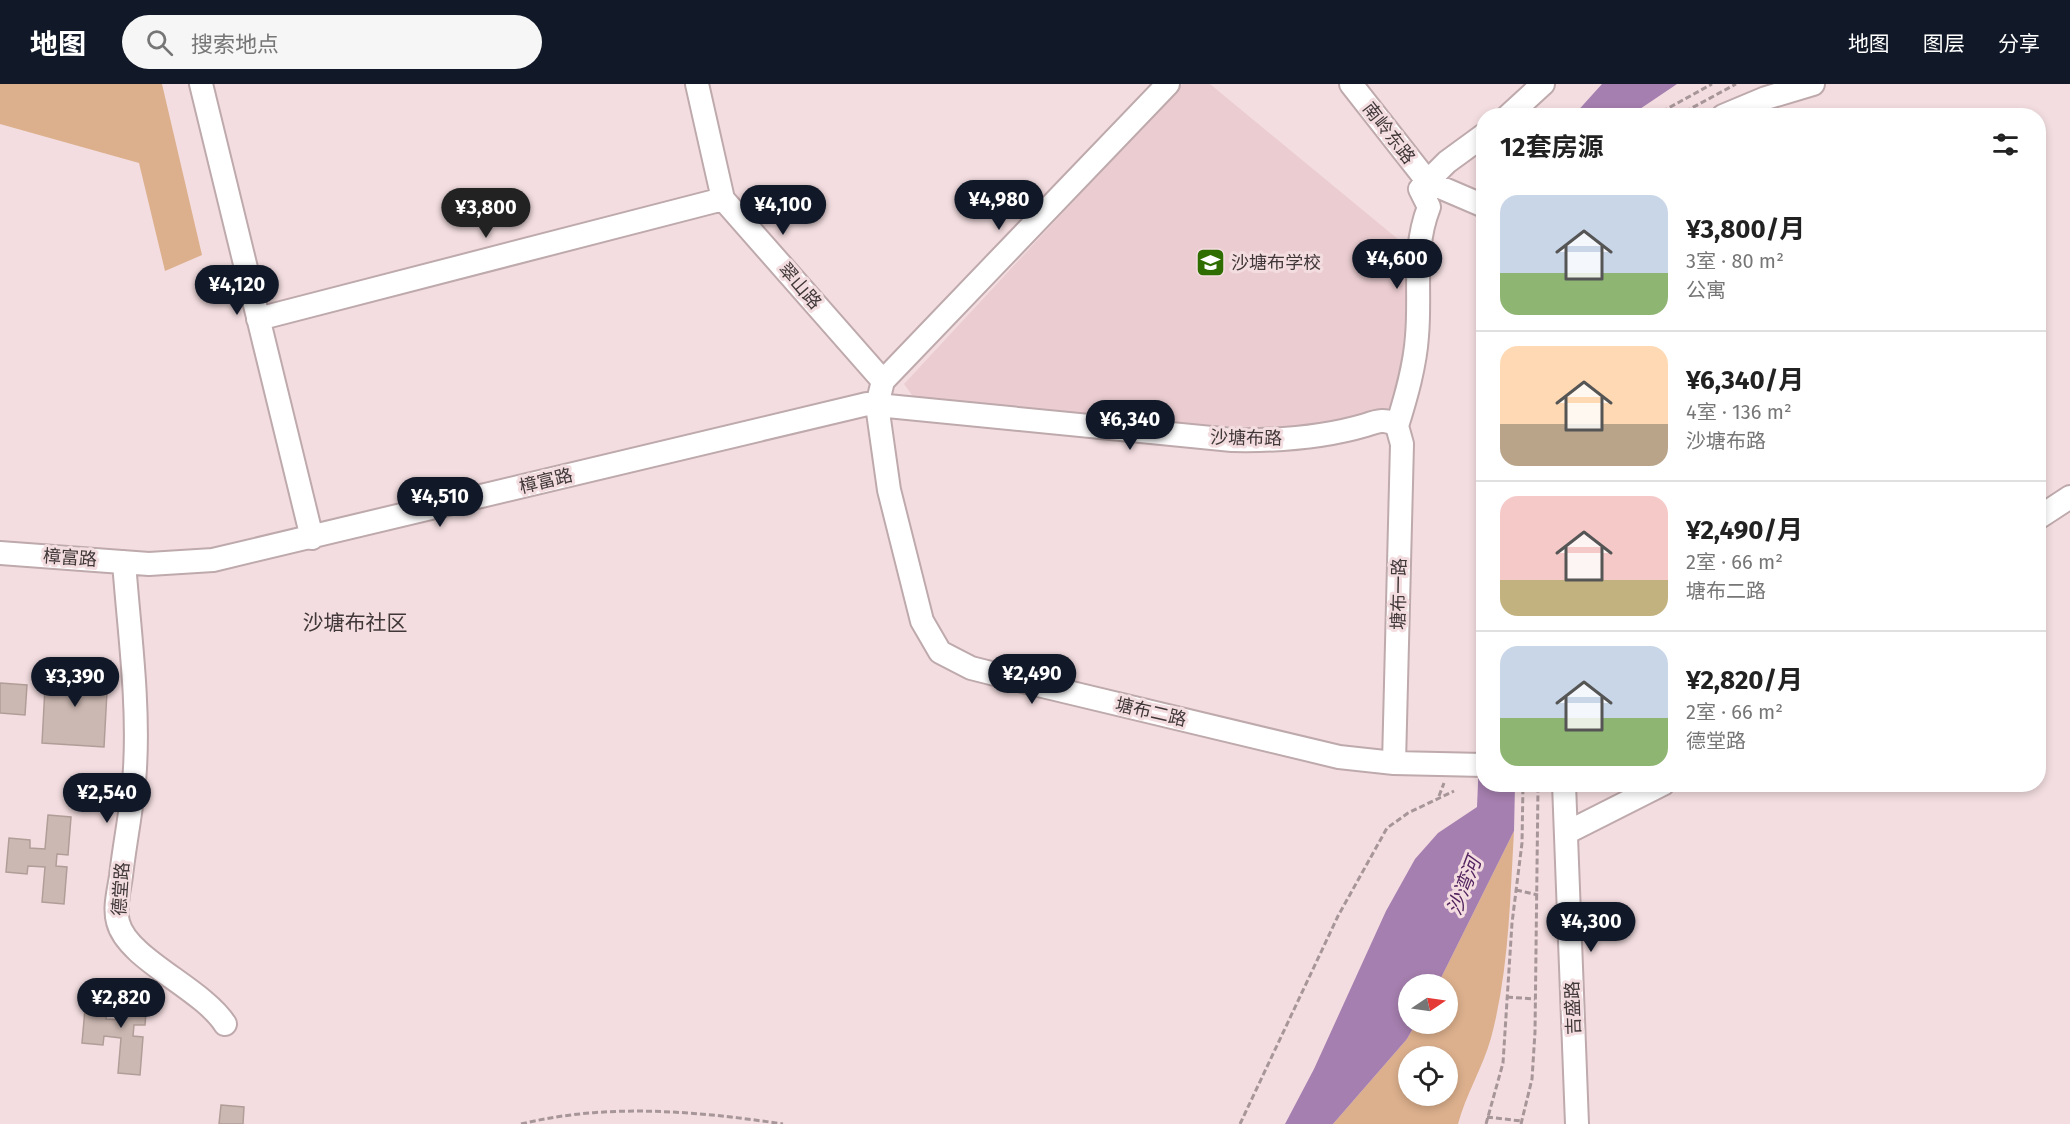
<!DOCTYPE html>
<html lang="zh">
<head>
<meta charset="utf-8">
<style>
	body { margin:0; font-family:"Fira Sans","Noto Sans SC",sans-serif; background:#f6f6f6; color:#222; height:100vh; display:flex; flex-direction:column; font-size:22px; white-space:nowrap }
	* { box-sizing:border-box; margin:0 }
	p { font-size:20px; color:#767676 }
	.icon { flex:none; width:33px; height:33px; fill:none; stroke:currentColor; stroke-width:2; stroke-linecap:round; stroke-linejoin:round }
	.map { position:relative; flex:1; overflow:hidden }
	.panel { position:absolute; left:1476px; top:24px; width:570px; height:684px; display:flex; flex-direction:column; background:#fff; border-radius:24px; box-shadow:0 3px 9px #0003 }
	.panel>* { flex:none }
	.needle { width:39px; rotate:77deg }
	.buttons { position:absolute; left:1398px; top:890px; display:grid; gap:12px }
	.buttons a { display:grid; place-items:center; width:60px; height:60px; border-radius:50%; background:#fff; box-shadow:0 3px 9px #0003; font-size:30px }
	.price { position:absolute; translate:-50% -51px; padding:0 14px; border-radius:21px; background:#111827; color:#fff; font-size:20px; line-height:39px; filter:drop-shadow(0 2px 3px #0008) }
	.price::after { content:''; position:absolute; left:50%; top:36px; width:18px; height:14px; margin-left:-9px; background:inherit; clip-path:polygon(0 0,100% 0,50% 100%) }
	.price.active { background:#222; color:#fff }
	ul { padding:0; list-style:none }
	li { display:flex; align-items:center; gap:18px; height:150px; padding:0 24px }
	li+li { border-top:2px solid #e0e0e0 }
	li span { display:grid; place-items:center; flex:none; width:168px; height:120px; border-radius:18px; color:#555 }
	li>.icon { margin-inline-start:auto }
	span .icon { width:72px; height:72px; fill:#fffc; stroke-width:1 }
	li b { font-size:26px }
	h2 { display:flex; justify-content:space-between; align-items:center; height:72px; padding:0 24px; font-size:26px }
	header { display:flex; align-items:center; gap:36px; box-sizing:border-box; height:84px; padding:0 30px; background:#111827; color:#fff }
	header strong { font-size:28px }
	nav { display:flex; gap:33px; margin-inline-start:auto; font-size:21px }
	.search { width:420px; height:54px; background:#f6f6f6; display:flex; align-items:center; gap:15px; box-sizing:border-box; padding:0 21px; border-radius:33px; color:#767676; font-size:22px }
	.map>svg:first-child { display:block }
	.built { fill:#ebcdd1 }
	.green { fill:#dcb08d; fill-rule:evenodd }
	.water { fill:#a57faf }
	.building { fill:#ccb8b2; stroke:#b19d98; stroke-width:1.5 }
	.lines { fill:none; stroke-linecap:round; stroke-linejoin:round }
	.minor-casing { stroke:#bea9ac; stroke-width:26 }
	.path { stroke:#a79699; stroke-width:3; stroke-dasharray:6 3; stroke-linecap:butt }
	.minor { stroke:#fff; stroke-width:22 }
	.labels { text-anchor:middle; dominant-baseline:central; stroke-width:6; stroke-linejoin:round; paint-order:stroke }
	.street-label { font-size:18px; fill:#403738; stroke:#f3dde0 }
	.poi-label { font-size:18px; fill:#403738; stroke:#f3dde0; text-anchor:start }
	.water-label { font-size:20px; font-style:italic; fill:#542460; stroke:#f3dde0 }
	.quarter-label { font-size:21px; fill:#403738; stroke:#f3dde0 }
</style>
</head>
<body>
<header>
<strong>地图</strong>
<div class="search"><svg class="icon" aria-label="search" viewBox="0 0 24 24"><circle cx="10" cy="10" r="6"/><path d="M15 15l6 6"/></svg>搜索地点</div>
<nav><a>地图</a><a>图层</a><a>分享</a></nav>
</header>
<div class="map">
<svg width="2070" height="1040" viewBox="0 0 2070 1040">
	<rect width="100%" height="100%" fill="#f3dde0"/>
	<path class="built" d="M1182,0H1210L1399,156L1409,202L1410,255L1395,323L1310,341L1235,345L914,314L904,300Z"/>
	<path class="green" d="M0,0H162L202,171L165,187L139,79L0,40Z
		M1514,747C1510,816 1509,887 1491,954C1483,983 1466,1010 1458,1040H1333L1407,955L1416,939H1448V900H1438ZM1408,972H1448V1011H1408Z"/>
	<path class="water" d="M1602,0H1677L1631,31H1574Z
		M1483,204L1484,700L1515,701L1514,747L1438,900H1408V939H1416L1407,955L1333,1040H1285L1314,985L1386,827L1415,775L1438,749L1477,723L1480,651Z"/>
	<path class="building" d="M46,585L108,589L104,663L42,659Z
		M0,599L27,601L25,631L0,629Z
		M48,731L71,733L68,771L57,770L56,782L67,783L64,820L42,818L45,783L28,782L27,790L6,788L9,754L30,756V764L45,765Z
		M125,902L148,904L145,941H134L133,952L143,953L140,991L118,989L121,954L104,952L103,961L82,959L85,925L107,927L106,935L122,936Z
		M221,1021L244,1023L243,1040H219Z"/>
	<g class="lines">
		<defs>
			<path id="minor" d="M201,0L312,454
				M697,0L723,115L883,297
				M1168,0L883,297L877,321L889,406L922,537L940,568L971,584L1030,599L1339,673L1394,679L1484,681
				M1351,0L1428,98L1484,122
				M1508,32L1543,0
				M1723,32L1766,14L1813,0
				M258,235L723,115
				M1397,342C1406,313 1415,282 1417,252C1421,208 1412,166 1429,123L1420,105L1447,78L1484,51
				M2038,434L2070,413
				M0,469L149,480L213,476L867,320L1232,356C1278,357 1322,354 1366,341C1377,337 1387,334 1397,342
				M124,478C129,546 139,616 135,684C133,720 125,756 121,792C119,806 114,824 118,838C127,875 202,904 225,940
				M1394,679L1402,360L1397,342
				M1564,700L1577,1040
				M1566,749L1663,700"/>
		</defs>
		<use href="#minor" class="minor-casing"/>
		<path class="path" d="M1654,32L1712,0
			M1677,32L1736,0
			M1439,712L1444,699
			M1516,806L1538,811
			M1507,913L1535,915
			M1487,1033L1521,1037
			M521,1040C607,1019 696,1027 783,1040
			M1240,1040L1338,832L1387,744L1408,729L1454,707
			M1486,1040L1503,979L1512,839L1522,759L1523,700
			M1521,1040L1532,995L1535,948L1538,703L1545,702"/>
		<use href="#minor" class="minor"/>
	</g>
	<defs>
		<symbol id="school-square" viewBox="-11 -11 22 22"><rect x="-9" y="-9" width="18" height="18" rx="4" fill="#2f6d00" stroke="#f3dde0"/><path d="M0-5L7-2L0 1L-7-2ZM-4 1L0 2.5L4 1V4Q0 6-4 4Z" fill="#fff"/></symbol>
	</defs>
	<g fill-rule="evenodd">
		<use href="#school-square" x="1194" y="162" width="33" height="33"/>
	</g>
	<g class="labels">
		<g class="street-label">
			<text transform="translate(1389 49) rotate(52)">南岭东路</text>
			<text transform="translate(800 202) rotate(49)">翠山路</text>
			<text transform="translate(1246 354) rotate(1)">沙塘布路</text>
			<text transform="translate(546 397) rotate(-14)">樟富路</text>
			<text transform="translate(70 474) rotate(4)">樟富路</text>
			<text transform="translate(1399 510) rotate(-89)">塘布一路</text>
			<text transform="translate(1151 628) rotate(13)">塘布二路</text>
			<text transform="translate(121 805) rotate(-86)">德堂路</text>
			<text transform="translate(1573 924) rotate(-92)">吉盛路</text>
		</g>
		<g class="poi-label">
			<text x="1231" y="179">沙塘布学校</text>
		</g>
		<g class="water-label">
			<text transform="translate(1464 802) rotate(-69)">沙湾河</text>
		</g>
		<g class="quarter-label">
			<text x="355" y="539">沙塘布社区</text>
		</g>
	</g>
</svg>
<div class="buttons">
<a><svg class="needle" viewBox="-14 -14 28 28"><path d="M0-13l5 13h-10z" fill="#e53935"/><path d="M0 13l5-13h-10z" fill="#767676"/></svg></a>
<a><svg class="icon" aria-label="locate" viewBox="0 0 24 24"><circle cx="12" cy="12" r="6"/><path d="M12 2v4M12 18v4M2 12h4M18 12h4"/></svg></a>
</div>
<b class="price" style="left:999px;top:147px">¥4,980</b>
<b class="price" style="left:783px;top:152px">¥4,100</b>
<b class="price active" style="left:486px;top:155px">¥3,800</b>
<b class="price" style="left:1397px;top:206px">¥4,600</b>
<b class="price" style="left:237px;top:232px">¥4,120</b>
<b class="price" style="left:1130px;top:367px">¥6,340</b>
<b class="price" style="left:440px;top:444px">¥4,510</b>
<b class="price" style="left:1032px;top:621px">¥2,490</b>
<b class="price" style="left:75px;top:624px">¥3,390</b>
<b class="price" style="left:107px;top:740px">¥2,540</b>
<b class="price" style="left:1591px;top:869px">¥4,300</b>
<b class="price" style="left:121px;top:945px">¥2,820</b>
<section class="panel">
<h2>12套房源<svg class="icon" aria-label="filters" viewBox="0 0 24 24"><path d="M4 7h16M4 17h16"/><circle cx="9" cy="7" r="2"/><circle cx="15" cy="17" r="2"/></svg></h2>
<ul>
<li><span style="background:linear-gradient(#c9d6e8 65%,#8fb573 0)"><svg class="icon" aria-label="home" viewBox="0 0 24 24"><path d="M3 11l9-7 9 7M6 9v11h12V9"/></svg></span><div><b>¥3,800/月</b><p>3室 · 80 m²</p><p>公寓</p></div></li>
<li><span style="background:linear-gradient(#ffd9b3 65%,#b9a48a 0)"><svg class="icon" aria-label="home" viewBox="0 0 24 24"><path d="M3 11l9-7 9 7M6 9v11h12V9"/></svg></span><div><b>¥6,340/月</b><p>4室 · 136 m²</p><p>沙塘布路</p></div></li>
<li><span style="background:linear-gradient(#f6c9c9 70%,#c2b280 0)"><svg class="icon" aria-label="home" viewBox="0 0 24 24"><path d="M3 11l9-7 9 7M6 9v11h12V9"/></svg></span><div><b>¥2,490/月</b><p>2室 · 66 m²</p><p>塘布二路</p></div></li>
<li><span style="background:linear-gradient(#c9d6e8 60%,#8fb573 0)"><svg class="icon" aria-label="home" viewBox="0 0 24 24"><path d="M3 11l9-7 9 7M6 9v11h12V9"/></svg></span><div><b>¥2,820/月</b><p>2室 · 66 m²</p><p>德堂路</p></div></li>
</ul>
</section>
</div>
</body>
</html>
